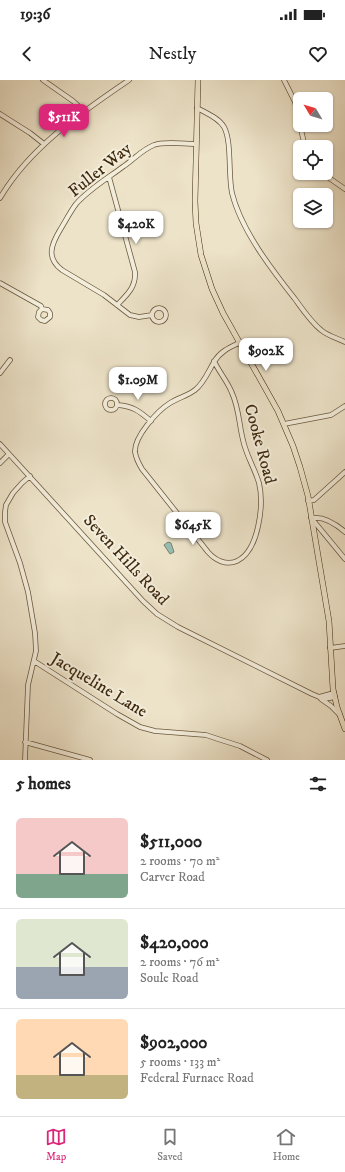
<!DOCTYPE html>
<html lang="en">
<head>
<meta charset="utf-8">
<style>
	body { margin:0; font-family:"IM FELL DW Pica",serif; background:#f2f2f2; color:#222; height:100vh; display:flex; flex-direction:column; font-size:15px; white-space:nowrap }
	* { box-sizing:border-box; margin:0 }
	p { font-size:13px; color:#767676 }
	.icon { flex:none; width:22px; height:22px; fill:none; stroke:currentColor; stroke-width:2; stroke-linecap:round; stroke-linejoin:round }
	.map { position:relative; height:680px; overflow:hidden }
	.side { display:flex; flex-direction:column; background:#fff; flex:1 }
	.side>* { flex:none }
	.needle { width:26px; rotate:308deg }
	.tools { position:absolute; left:293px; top:12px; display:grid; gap:8px }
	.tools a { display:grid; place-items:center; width:40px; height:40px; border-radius:6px; background:#fff; box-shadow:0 1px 3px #0004; font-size:20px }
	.price { position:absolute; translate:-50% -34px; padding:0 9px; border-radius:8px; background:#fff; color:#222; font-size:13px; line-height:26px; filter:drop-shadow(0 1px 2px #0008) }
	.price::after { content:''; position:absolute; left:50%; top:24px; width:12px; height:9px; margin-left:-6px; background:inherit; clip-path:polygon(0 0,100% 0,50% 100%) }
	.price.current { background:#db2777; color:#fff }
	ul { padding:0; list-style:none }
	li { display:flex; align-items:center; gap:12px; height:100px; padding:0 16px }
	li+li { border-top:1px solid #e0e0e0 }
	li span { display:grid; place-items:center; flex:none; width:112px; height:80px; border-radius:6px; color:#555 }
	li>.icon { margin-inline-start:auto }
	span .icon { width:48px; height:48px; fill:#fffc; stroke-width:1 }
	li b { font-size:17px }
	h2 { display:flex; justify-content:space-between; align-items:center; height:48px; padding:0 16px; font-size:17px }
	.status { display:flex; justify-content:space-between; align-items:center; height:28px; padding:0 20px; background:#fff; direction:ltr }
	.status svg { height:11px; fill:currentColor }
	header { display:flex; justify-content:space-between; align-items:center; height:52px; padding:0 16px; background:#fff; font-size:18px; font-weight:600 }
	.tab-bar { display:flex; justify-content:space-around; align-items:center; height:56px; border-top:1px solid #e0e0e0; background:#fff; font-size:11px; color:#767676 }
	.tab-bar a { display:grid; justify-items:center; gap:2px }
	.tab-bar .current { color:#db2777 }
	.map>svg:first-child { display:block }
	.water { fill:#9abeb3; stroke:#768271 }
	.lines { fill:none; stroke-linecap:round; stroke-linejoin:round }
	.minor-casing { stroke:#6a583c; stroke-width:5.5 }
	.major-casing { stroke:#3f290d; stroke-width:6 }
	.minor { stroke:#f3eddc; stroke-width:4 }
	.major { stroke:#ede3c9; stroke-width:5 }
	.labels { text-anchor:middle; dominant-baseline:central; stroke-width:4; stroke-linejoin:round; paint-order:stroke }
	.street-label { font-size:17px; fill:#3f290d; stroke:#f3eddc }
</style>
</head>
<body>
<div class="status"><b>19:36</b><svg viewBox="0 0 49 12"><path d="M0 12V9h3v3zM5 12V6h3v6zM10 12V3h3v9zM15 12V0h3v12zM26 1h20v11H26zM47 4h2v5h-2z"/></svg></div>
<header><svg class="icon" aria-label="back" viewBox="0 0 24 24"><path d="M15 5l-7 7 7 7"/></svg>Nestly<svg class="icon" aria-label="heart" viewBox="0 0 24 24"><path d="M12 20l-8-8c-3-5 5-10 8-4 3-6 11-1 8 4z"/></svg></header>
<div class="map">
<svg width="345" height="680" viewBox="0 0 345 680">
	<rect width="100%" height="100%" fill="#ede3c9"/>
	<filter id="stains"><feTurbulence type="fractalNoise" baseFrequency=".005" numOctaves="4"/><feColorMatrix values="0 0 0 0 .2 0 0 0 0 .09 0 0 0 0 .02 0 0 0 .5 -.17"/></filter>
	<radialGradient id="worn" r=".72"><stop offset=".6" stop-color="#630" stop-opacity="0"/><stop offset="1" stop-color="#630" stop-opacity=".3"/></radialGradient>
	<path class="water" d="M168,462L171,463L174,472L170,474L164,465Z"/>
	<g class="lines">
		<defs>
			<path id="minor" d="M43,0L73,21L85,32
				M284,0L295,22L300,43
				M197,28C206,33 219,38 224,47C232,61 228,95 232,113C241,150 272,190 295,219C303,230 311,242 321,250C328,256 337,258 345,262
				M0,34L30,53L44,64
				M300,45L305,67
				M322,93L345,109
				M109,97L135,192C136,207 127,215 117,225
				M0,118C30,67 82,32 129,0
				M0,203L41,226L42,229L48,230L50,233V237L45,241L41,240L38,237L39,232L42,229
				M152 235a7 7 0 1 1 14 0a7 7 0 1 1-14 0Z
				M152,235L139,237L130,235L104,215L62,190C46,178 51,165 60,150C65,142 70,132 76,124C89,109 108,98 124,86C133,80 143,69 154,65C164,61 185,64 196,64
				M214,281C219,292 228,302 232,313C239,328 239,345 243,360C246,375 255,389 259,403C264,424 259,471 237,481C226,486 215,480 208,472L142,389C139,384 136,379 135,372C134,357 157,331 170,323C178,318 187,316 195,310C204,303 208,292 214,282C220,272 228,268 239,263
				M0,293L10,280
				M105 324a6 6 0 1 1 12 0a6 6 0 1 1-12 0Z
				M117,325C133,326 139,331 151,341
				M284,344L331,335L345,326
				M0,364L143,521L157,534L178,547L312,614L324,619L335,617
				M0,383L9,374
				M308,421L314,420L345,392
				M311,438C323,436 336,444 345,452
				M312,439L345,479
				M330,568L345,566
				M34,581L117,634L140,647L155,651L206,655L218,659L240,666L267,680
				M319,617L334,613
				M321,619L331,626L340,635
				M25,662L90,680
				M25,680L28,605L36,571L35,553L28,512L20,483L5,442V432L6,425L13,413L22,403L30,396"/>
			<path id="major" d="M198,0L195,121L196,143L201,175L212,209L223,233L278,331L293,366L300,387L308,416L329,541L333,609L337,627L345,649"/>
		</defs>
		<use href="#minor" class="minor-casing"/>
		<use href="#major" class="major-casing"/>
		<use href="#minor" class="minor"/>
		<use href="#major" class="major"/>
	</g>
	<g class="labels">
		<g class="street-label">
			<text transform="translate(100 90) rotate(-39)">Fuller Way</text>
			<text transform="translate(260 364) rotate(75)">Cooke Road</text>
			<text transform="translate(126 480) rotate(47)">Seven Hills Road</text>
			<text transform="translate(99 605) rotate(31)">Jacqueline Lane</text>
		</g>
	</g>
	<rect width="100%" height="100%" filter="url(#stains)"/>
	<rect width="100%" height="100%" fill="url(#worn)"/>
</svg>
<div class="tools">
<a><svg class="needle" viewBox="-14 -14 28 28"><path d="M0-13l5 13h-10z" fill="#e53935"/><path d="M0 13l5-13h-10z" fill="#767676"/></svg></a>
<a><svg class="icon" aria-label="locate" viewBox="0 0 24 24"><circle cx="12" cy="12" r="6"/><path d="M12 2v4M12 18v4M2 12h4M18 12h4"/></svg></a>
<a><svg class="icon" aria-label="layers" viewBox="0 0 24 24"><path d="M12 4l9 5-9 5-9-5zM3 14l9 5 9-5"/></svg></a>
</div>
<b class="price current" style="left:64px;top:58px">$511K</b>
<b class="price" style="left:136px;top:165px">$420K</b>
<b class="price" style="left:266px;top:292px">$902K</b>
<b class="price" style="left:138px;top:321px">$1.09M</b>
<b class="price" style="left:193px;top:466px">$645K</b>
</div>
<section class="side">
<h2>5 homes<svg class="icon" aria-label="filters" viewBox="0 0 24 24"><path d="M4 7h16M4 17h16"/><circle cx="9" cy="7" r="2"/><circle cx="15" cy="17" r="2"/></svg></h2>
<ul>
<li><span style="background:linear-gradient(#f6c9c9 70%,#7fa58c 0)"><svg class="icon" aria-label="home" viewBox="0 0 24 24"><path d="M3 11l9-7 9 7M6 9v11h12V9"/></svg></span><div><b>$511,000</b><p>2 rooms · 70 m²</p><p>Carver Road</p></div></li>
<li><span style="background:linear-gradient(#dfe7d0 60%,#9aa5b1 0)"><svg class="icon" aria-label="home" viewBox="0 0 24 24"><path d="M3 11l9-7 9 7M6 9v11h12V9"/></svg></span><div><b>$420,000</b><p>2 rooms · 76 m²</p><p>Soule Road</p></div></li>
<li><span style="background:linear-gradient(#ffd9b3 70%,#c2b280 0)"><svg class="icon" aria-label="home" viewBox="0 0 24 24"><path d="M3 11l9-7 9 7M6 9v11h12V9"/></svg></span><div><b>$902,000</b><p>5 rooms · 133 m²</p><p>Federal Furnace Road</p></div></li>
</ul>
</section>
<nav class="tab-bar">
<a class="current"><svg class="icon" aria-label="map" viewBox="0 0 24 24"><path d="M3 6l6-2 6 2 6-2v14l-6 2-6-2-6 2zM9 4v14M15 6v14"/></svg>Map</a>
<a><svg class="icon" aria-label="saved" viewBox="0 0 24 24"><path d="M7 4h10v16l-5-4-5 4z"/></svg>Saved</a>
<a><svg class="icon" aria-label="home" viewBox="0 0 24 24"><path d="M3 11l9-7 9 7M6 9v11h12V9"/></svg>Home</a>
</nav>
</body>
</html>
